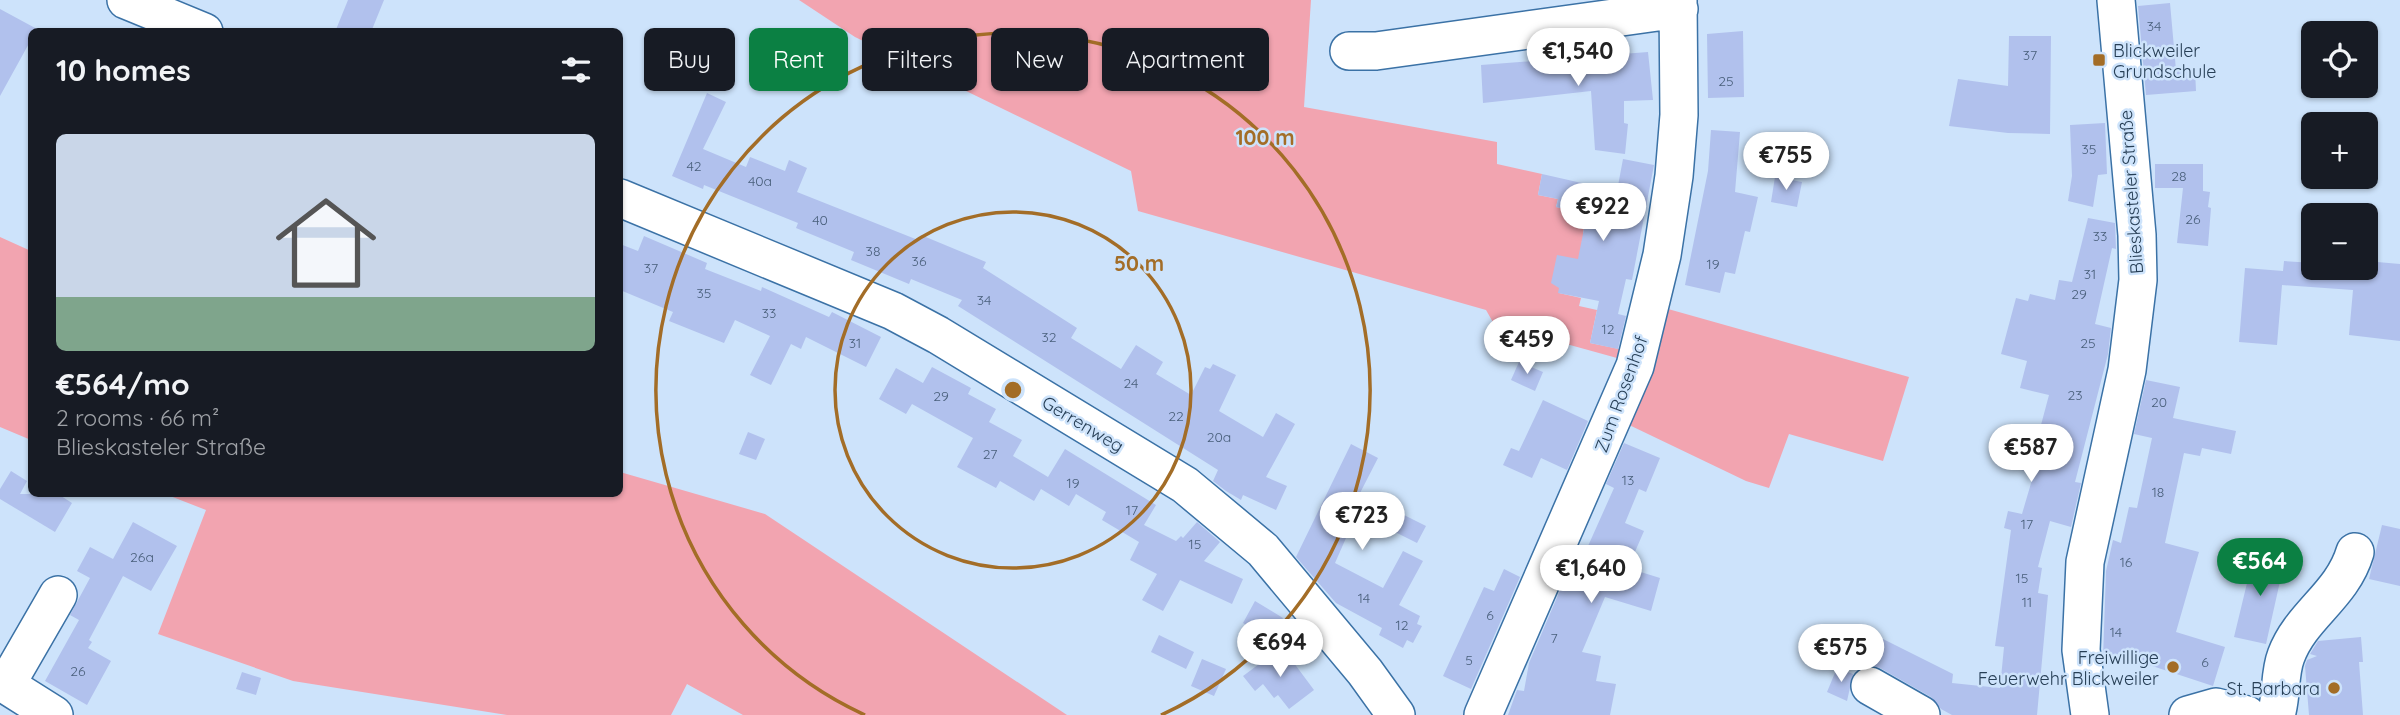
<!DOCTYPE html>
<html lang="en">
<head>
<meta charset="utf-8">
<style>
	body { margin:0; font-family:Quicksand,sans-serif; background:#20242c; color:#f1f3f6; height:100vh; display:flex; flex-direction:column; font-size:26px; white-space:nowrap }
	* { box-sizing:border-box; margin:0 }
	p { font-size:23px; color:#9ea1a6 }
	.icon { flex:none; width:38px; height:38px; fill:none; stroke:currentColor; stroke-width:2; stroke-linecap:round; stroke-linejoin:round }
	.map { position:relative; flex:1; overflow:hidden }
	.sheet { position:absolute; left:28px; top:28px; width:595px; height:469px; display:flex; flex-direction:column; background:#171b24; border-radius:10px; box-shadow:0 2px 5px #0004 }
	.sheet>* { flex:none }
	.hud { position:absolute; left:644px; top:28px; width:665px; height:63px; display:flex; gap:14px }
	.tools { position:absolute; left:2301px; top:21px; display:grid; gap:14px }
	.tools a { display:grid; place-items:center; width:77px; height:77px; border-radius:10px; background:#171b24; box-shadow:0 2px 5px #0004; font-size:35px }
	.price { position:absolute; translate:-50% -60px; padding:0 16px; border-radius:24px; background:#fff; color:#222; font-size:23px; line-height:46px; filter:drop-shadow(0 2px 4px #0008) }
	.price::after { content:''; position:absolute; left:50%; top:42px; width:21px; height:16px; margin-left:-10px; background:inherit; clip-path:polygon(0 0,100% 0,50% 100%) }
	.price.on { background:#0b8043; color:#fff }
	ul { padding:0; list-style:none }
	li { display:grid; align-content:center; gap:14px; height:371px; padding:0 28px }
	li+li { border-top:2px solid #363941 }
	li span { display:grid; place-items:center; height:217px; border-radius:10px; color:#555 }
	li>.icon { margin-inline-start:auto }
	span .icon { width:126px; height:126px; fill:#fffc; stroke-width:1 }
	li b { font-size:30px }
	h2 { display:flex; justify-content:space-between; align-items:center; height:84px; padding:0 28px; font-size:30px }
	.chip { padding:0 24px; border-radius:10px; background:#171b24; box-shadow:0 2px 5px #0004; font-size:24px; line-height:63px }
	.chip.on { background:#0b8043; color:#fff }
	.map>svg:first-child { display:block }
	.green { fill:#f2a4b0 }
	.building { fill:#b1c1ed }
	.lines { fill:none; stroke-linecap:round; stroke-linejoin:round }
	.minor-casing { stroke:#3b72a6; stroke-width:40 }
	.minor { stroke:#fff; stroke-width:37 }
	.ring { fill:none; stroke:#a36d27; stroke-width:3.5 }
	.poi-dot { fill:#a36d27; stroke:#cde3fb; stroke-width:2.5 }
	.labels { text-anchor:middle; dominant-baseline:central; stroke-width:5; stroke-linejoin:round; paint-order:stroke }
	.number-label { font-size:14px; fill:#4a607c }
	.poi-label { font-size:18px; fill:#273f56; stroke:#cde3fb; text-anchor:end }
	.street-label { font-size:18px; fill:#273f56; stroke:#cde3fb }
	.centre { fill:#a36d27; stroke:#cde3fb; stroke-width:3.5 }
	.ring-label { font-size:21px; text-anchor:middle; font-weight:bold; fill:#a36d27; stroke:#cde3fb; stroke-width:5; stroke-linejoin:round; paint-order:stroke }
</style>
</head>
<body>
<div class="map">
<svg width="2400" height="715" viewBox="0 0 2400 715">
	<rect width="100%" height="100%" fill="#cde3fb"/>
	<path class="green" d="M799,0H1311L1304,107L1497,142V164L1542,174L1538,195L1558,199L1556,207L1584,213L1586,217L1583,233L1602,255L1561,282L1559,293L1581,298L1579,306L1597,310L1590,343L1619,349L1617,358L1494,324L1486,310L1138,211L1131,171L855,37Z
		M0,237L31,251V440L0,427Z
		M1661,307L1909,377L1883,461L1789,434L1769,488L1746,481L1625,423Z
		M620,472L765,514L1067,715H743L687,684L671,715H507L293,681L158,634L206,510L165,494H620Z"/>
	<path class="building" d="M348,0H384L371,32H335Z
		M2170,3L2176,70L2195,69L2196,91L2146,95L2138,6Z
		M0,9L37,29L32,32V38L0,96Z
		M1743,31L1744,97L1708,98L1707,34Z
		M2009,36H2051L2050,134L2008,133L1949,126L1958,79L2008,86Z
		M1648,52L1653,100L1624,101V123L1628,124L1625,154L1595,150L1591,91L1483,103L1481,65Z
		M707,93L726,102L703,149L746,167L750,157L785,171L789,160L807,168L797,192L918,240L921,235L986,262L983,268L1077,328L1071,338L1121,369L1136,345L1163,362L1156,374L1191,395L1205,367L1210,369L1213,364L1236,375L1219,411L1263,437L1276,413L1295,424L1266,477L1287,486L1276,510L1243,495L1241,500L1226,491L1213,481L1218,470L958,306L962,300L911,279L909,284L851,260L854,252L796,228L798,223L704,185L703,189L672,176Z
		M2105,123L2107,174L2098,175L2093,207L2068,201L2072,176L2070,125Z
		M1711,130L1740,132L1735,192L1758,197L1750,232L1745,231L1735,274L1725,272L1720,293L1685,285L1708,171Z
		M1623,159L1654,165L1632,280L1626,279L1618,314L1626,316L1618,349L1590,343L1599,301L1558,293L1559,288L1551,283L1557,255L1578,259L1587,214L1556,207L1558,199L1538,195L1542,174L1617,191Z
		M2155,164H2203V191L2210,192L2208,207L2211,208L2208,246L2177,243L2183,188H2155Z
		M1775,177L1802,182L1797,207L1771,202Z
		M2088,218L2115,223L2116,249L2112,248L2095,324L2111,328L2108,354L2075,482L2081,483L2071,527L2050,521L2038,567L2042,568L2038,593L2048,595L2037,715H1952L1941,709L1931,697L1880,668L1869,665L1859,668L1847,663L1863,629L1953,674L1952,683L2000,688L2004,647L1995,646L2011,530L2004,528L2008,511L2022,514L2034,473L1995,464L2001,443L2034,451L2049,395L2020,388L2027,361L2001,354L2016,298L2028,301L2030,294L2055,300L2059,280L2072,282Z
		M644,236L707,263L705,269L761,291L762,287L829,317L832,312L881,337L866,367L806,337L801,349L791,344L771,385L750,375L770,336L735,320L724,343L669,321L673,312L620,290V244L638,251Z
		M2284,261L2314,263V268H2366V261L2400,264V341L2349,335L2353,290L2282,285L2277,345L2239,342L2245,268L2283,271Z
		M1519,362L1543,372L1535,391L1511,380Z
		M932,367L971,388L968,394L996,409L989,422L1022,440L1013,456L1048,477L1065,449L1156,505L1144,525L1176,541L1181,536L1183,538L1197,522L1220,542L1204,561L1243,579L1232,604L1180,580L1163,611L1142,600L1157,574L1130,560L1139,542L1102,520L1106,512L1076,494L1069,506L1041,489L1034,501L1000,481L996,488L957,467L973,438L912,404L906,414L879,399L896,368L923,383Z
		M2146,380L2180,387L2173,418L2236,431L2231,454L2202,448L2200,456L2184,453L2165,543L2199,552L2176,632L2225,647L2213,686L2134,660L2103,658L2106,571L2113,540L2121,543L2129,507L2137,508L2152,438L2134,434Z
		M1543,400L1588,421L1567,470L1541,458L1532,478L1503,465L1511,448L1519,451Z
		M748,432L765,439L756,460L739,454Z
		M1624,443L1660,458L1646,492L1639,489L1625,523L1644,531L1628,568L1660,578L1651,611L1605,597L1582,652L1601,656L1596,681L1616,684L1610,715H1508L1517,690L1524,691L1529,663L1564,581L1571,584L1614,488L1606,484Z
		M1351,444L1378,458L1360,493L1426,526L1417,543L1357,513L1335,563L1383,588L1403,551L1423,561L1399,605L1420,616L1417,624L1422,626L1413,643L1407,640L1403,648L1379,635L1382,628L1336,603L1296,557Z
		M11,471L27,481L20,494H58L72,503L55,532L0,499V489Z
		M133,522L177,546L151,591L123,576L89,640L92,642L88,648L111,661L87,705L45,681L79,620L70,615L90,578L77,571L90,547L113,559Z
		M2382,525L2400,529V586L2369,579Z
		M2255,550L2285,559L2266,644L2234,637Z
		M1504,569L1520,577L1471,689L1443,676L1484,587L1494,591Z
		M1255,601L1283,618L1271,640L1243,623Z
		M1159,635L1194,652L1186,669L1151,652Z
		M2361,637L2363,662H2359L2363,715H2309L2305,666L2307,660L2317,656L2310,654L2318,641Z
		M1282,647L1314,690L1289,709L1278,695L1274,698L1263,684L1255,691L1243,676Z
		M1202,659L1226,669L1214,696L1191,686Z
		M1837,668L1853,674L1847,701L1827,692Z
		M242,672L261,678L256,695L236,689Z"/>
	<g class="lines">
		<defs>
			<path id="minor" d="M126,0L204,32
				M1349,51H1376L1679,9
				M620,198L893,311L938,335L1185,485L1263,550L1365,672L1396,715
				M0,681L54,715
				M6,685L58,595
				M1870,686L1921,715
				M1483,715L1635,366L1662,255L1674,176L1679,115L1678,0
				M2090,715L2081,650L2085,562L2127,370L2138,280L2137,235L2116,0
				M2188,715L2216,707L2247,715
				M2276,715C2282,697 2279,674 2286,656C2301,615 2342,596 2355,552"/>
		</defs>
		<use href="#minor" class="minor-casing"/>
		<use href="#minor" class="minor"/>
	</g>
	<g class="ring">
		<circle cx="1013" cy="390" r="178"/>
		<path d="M865 715A357 357 0 1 1 1161 715"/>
	</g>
	<g class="poi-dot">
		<rect x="2092" y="53" width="14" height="14" rx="3.5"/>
		<circle cx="2173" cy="667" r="7"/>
		<circle cx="2334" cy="688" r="7"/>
	</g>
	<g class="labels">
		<g class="number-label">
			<text x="2154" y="26">34</text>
			<text x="2030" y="55">37</text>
			<text x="1726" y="81">25</text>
			<text x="2089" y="149">35</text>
			<text x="694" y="166">42</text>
			<text x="2179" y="176">28</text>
			<text x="760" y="181">40a</text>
			<text x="2193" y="219">26</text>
			<text x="820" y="220">40</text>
			<text x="2100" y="236">33</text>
			<text x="873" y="251">38</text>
			<text x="919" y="261">36</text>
			<text x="1713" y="264">19</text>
			<text x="651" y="268">37</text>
			<text x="2090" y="274">31</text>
			<text x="704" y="293">35</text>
			<text x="2079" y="294">29</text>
			<text x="984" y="300">34</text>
			<text x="769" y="313">33</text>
			<text x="1608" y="329">12</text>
			<text x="1049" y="337">32</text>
			<text x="855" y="343">31</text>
			<text x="2088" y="343">25</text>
			<text x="1131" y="383">24</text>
			<text x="2075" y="395">23</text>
			<text x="941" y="396">29</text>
			<text x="2159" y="402">20</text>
			<text x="1176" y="416">22</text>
			<text x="1219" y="437">20a</text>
			<text x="990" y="454">27</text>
			<text x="1628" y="480">13</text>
			<text x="1073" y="483">19</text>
			<text x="2158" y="492">18</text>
			<text x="1132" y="510">17</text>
			<text x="2027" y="524">17</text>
			<text x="1195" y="544">15</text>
			<text x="142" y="557">26a</text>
			<text x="2126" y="562">16</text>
			<text x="2022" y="578">15</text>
			<text x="1364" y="598">14</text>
			<text x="2027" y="602">11</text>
			<text x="1490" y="615">6</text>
			<text x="1402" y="625">12</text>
			<text x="2116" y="632">14</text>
			<text x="1554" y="638">7</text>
			<text x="1469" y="660">5</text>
			<text x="2205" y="662">6</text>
			<text x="78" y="671">26</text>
		</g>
		<g class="poi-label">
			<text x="2113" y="50" text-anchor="start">Blickweiler<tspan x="2113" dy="21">Grundschule</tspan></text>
			<text x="2159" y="657">Freiwillige<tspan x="2159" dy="21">Feuerwehr Blickweiler</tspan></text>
			<text x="2320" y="688">St. Barbara</text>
		</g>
		<g class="street-label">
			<text transform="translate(2131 192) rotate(-94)">Blieskasteler Straße</text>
			<text transform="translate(1621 394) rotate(-70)">Zum Rosenhof</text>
			<text transform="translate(1083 424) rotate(31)">Gerrenweg</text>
		</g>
	</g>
	<circle cx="1013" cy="390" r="10" class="centre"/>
	<g class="ring-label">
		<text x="1265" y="145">100 m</text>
		<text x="1139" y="271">50 m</text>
	</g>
</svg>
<div class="tools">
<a><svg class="icon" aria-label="locate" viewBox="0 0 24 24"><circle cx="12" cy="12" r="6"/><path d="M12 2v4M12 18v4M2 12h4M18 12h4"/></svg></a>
<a>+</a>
<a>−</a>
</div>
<b class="price" style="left:1578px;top:88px">€1,540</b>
<b class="price" style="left:1786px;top:192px">€755</b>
<b class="price" style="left:1603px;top:243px">€922</b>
<b class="price" style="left:1527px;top:376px">€459</b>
<b class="price" style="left:2031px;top:484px">€587</b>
<b class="price" style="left:1362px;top:552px">€723</b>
<b class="price on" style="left:2260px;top:598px">€564</b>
<b class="price" style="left:1591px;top:605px">€1,640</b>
<b class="price" style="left:1280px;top:679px">€694</b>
<b class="price" style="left:1841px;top:684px">€575</b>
<div class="hud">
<a class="chip">Buy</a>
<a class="chip on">Rent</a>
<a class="chip">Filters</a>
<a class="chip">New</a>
<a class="chip">Apartment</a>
</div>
<section class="sheet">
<h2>10 homes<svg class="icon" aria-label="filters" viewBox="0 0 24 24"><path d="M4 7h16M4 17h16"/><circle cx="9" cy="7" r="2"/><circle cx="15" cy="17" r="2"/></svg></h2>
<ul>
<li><span style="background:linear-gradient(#c9d6e8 75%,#7fa58c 0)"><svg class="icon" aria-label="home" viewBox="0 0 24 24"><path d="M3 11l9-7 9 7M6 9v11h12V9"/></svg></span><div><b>€564/mo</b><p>2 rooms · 66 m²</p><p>Blieskasteler Straße</p></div></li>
</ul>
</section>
</div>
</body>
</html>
